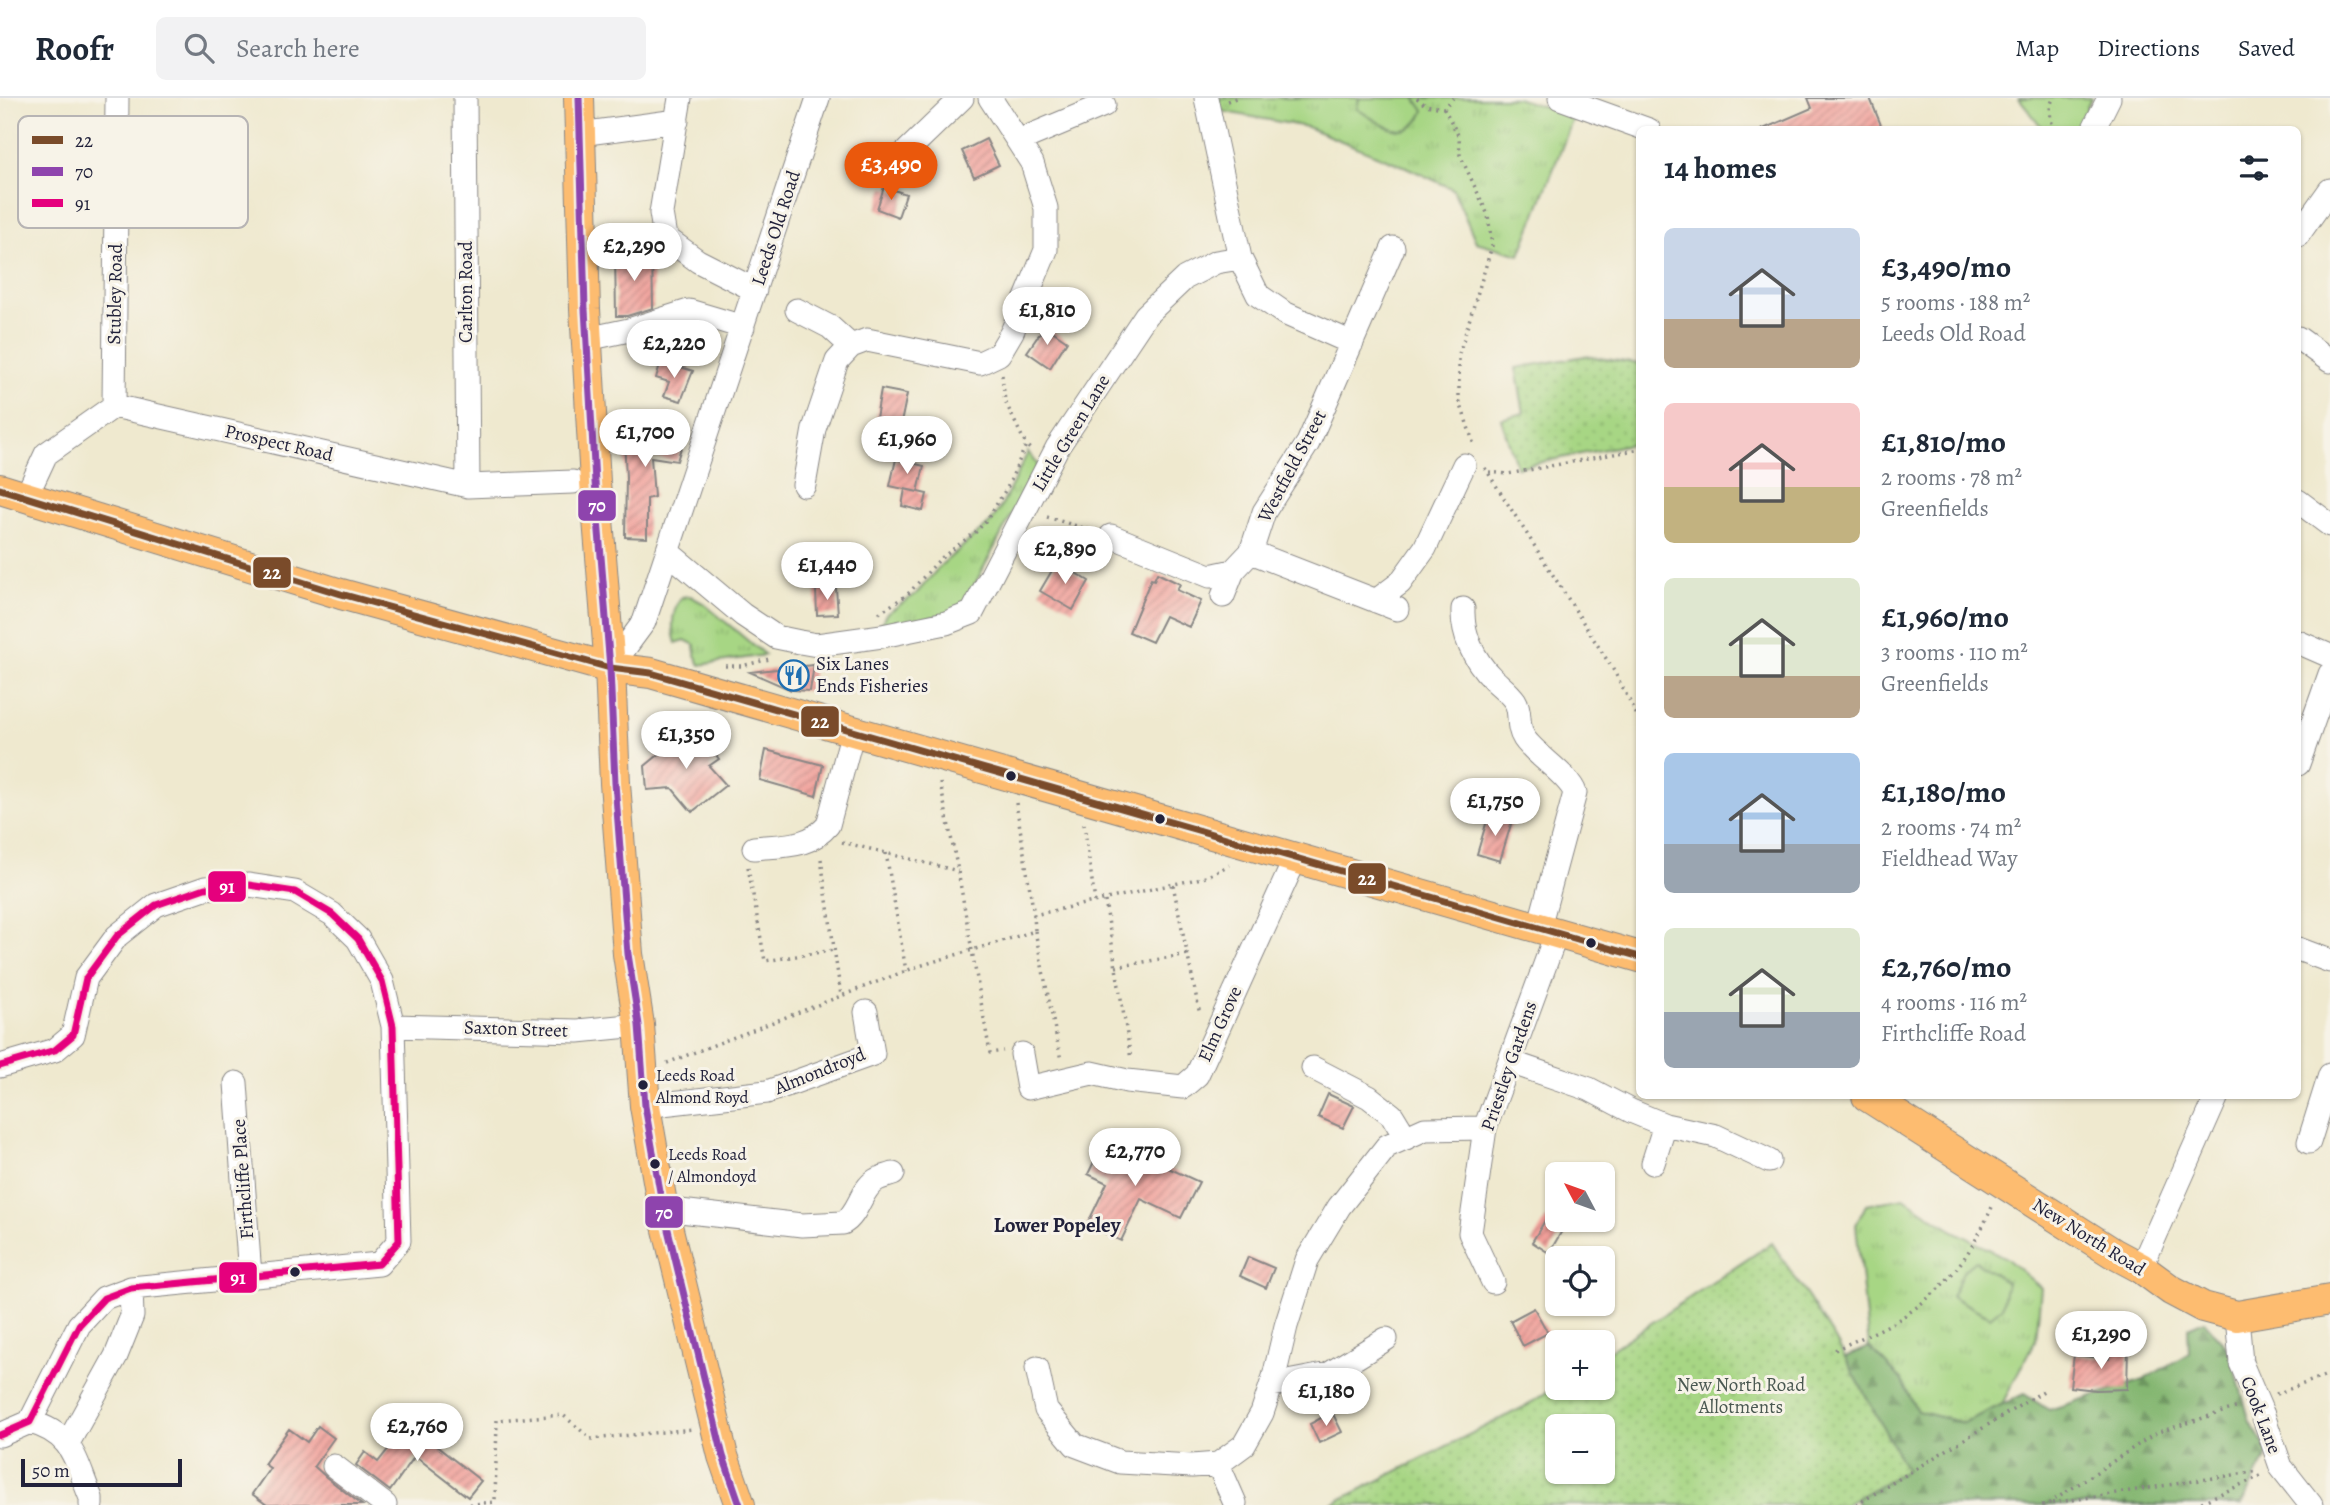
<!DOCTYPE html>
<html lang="en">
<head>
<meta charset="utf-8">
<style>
	body { margin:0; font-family:Alegreya,serif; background:#f2f2f3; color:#1f2937; height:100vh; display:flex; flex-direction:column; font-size:26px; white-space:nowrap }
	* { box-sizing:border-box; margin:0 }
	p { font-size:23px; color:#747a83 }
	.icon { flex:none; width:38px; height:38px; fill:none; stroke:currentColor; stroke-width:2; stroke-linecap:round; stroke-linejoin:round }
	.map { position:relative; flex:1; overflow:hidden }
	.sheet { position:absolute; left:1636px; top:28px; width:665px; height:973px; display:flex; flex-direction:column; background:#fff; border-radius:10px; box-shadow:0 2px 5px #0004 }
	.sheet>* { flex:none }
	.needle { width:46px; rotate:311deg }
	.controls { position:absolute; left:1545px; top:1064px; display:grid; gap:14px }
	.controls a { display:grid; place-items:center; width:70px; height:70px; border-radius:10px; background:#fff; box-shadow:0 2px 5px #0004; font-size:35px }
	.scale { position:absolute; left:21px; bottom:18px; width:161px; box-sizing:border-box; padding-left:7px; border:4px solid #22223b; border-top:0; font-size:19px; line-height:24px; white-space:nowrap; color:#22223b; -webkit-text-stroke:5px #f7f3e8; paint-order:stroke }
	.price { position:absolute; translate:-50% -60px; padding:0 16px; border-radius:24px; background:#fff; color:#222; font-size:23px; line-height:46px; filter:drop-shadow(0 2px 4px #0008) }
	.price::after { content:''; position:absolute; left:50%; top:42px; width:21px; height:16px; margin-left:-10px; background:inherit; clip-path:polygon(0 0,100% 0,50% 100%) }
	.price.current { background:#ea580c; color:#fff }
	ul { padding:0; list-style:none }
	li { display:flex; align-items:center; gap:21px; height:175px; padding:0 28px }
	li span { display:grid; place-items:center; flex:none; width:196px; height:140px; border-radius:10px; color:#555 }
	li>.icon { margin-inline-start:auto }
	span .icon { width:84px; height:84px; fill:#fffc; stroke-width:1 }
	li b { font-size:30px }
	h2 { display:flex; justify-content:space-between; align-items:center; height:84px; padding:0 28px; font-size:30px }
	header { display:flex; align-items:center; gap:42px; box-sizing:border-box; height:98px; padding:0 35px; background:#fff; border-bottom:2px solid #e0e1e3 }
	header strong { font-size:33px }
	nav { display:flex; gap:38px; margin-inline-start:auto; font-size:24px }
	.search { width:490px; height:63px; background:#f2f2f3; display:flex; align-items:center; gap:18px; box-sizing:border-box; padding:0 24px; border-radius:10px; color:#747a83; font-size:26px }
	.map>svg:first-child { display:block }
	.grass { fill:url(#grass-tufts); stroke:#647c60; stroke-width:2 }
	.forest { fill:url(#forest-firs); stroke:#546c56; stroke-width:2 }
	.park { fill:#a7d684; stroke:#647c60; stroke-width:2 }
	.garden { fill:url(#garden-dots); stroke:#647c60; stroke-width:2; fill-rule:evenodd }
	.building { fill:url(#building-hatch) }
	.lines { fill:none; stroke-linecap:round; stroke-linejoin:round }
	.minor-casing { stroke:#888685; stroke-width:25 }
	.major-casing { stroke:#888685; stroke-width:32 }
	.path { stroke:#888685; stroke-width:3.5; stroke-dasharray:2 5; stroke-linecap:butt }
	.minor { stroke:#fff; stroke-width:23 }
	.major { stroke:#fdbc70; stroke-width:30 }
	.minor-bridge-casing { stroke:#888685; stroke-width:25; stroke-linecap:butt }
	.minor-bridge { stroke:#fff; stroke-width:23 }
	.bus-1-casing { stroke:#f7f3e8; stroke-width:12 }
	.bus-2-casing { stroke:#f7f3e8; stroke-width:12 }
	.bus-3-casing { stroke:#f7f3e8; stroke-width:12 }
	.bus-1 { stroke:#7a4b2a; stroke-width:7 }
	.bus-2 { stroke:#8e44ad; stroke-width:7 }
	.bus-3 { stroke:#e5007d; stroke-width:7 }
	.bus-dot { fill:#22223b; stroke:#f7f3e8; stroke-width:2.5 }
	.labels { text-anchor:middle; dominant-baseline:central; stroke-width:6; stroke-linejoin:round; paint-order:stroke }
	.bus-label { font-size:17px; fill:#22223b; stroke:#f7f3e8; text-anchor:start }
	.street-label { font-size:19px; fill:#22223b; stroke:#f7f3e8 }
	.poi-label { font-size:19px; fill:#22223b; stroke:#f7f3e8; text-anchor:start }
	.park-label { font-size:19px; fill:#4a5851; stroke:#f7f3e8 }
	.neighbourhood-label { font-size:21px; font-weight:bold; fill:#22223b; stroke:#f7f3e8 }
	.key { fill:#f7f3e8; stroke:#b7b4b4; stroke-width:2 }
	.key-label { font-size:19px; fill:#22223b }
	.line-badge { stroke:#f7f3e8; stroke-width:2.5 }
	.badge-label { font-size:19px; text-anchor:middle; font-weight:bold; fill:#fff }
</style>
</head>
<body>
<header>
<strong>Roofr</strong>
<div class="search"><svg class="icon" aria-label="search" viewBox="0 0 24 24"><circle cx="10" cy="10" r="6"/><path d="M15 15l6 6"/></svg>Search here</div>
<nav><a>Map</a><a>Directions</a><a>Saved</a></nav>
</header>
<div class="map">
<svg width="2330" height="1407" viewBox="0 0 2330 1407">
	<defs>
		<pattern id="grass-tufts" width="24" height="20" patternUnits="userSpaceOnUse" patternTransform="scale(1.75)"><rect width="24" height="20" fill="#a7d684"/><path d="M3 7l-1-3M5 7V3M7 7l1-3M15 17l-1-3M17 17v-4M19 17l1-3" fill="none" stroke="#8fb773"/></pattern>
		<pattern id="forest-firs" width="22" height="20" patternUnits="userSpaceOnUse" patternTransform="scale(1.75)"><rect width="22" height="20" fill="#85b772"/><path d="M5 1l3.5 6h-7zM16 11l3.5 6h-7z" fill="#6c945f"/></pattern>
		<pattern id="garden-dots" width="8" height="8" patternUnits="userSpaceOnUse" patternTransform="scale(1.75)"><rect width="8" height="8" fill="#a7d684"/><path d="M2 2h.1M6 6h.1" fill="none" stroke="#8fb773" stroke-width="1.8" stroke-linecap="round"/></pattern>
		<pattern id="building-hatch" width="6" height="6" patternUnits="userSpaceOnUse" patternTransform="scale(1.75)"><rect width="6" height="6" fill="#f19f99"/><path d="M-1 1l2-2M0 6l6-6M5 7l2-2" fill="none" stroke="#c3817e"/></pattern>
	</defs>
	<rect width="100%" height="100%" fill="#f7f3e8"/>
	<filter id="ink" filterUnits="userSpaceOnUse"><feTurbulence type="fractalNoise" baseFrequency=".0143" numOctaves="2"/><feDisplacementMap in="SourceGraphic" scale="14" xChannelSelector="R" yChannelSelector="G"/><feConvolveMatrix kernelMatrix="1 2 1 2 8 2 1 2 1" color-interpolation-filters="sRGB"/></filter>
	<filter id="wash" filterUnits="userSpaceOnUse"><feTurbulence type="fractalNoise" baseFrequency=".00686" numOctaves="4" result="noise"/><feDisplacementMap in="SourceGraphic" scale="28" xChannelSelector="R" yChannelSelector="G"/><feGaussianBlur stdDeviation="1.57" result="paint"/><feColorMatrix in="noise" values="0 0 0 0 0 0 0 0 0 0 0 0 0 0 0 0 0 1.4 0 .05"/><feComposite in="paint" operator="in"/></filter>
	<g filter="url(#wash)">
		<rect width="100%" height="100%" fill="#efe9cf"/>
		<path class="grass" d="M1219,0H1516L1574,18L1520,157L1476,144L1453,91L1406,69L1307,29L1220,13Z
			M1028,354L1038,367L966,503L949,516L879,530L886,516L916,496L941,467L991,424L1002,407Z
			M690,498L703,505L765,557L700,567L695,557V547L685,542L676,545C671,529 671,513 682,499Z
			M1904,1100L1952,1132L2006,1160L2041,1190L2036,1241L2001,1308L1963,1325L1916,1313L1901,1281L1869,1249L1856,1127L1866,1107Z"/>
		<path class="forest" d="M2204,1223L2230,1253L2250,1324L2269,1355L2241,1407H1857V1400L1906,1372L1845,1259L1869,1249L1901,1281L1917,1313L1963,1325L2024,1296L2049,1312L2143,1282L2189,1255L2188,1230Z"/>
		<path class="park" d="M1359,0H1415L1424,13C1408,49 1380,25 1357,11Z
			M2019,0H2091L2078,31L2044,32Z
			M1975,1163L2007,1184L2002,1209L1990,1219L1951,1198L1964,1172Z"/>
		<path class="garden" d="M1585,258L1640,266V344L1517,369L1501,321L1524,315L1516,270Z
			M1772,1145L1834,1239L1906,1372L1844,1407H1330L1528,1307L1557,1287L1558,1290H1603V1257ZM1558,1328H1603V1374H1558Z"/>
		<g id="blocks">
			<path class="building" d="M1808,0H1870L1883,32H1761L1812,10Z
				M986,41L999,67L974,79L962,53Z
				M884,89L906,96L898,119L877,111Z
				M652,154L653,210L627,218H616L615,155Z
				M1045,228L1067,243L1050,270L1027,254Z
				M661,263L693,273L681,303L664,298L669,284L656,280Z
				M881,291L907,296L901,325L876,320Z
				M623,322L686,333L677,363L651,359L654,399L647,401V440L625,439L626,379Z
				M896,361L924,368L918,394L890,388Z
				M905,391L927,396L923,413L902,408Z
				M1057,464L1089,483L1073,512L1040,493Z
				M1157,475L1180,486L1177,492L1201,503L1189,529L1165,518L1152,544L1129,534L1151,481L1154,482Z
				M836,490L838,516L817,517L816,492Z
				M814,567L810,593L791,592L750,574Z
				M698,634L719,661L709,668L726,687L692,714L672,690L647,692L645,668L674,644Z
				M766,652L823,667L816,698L760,682Z
				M1489,716L1512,723L1500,763L1477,756Z
				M1328,996L1354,1008L1343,1030L1318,1019Z
				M1105,1041L1199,1084L1181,1120L1141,1101L1121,1143L1087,1127L1107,1085L1088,1076Z
				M1546,1121L1563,1131L1549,1155L1532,1144Z
				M1248,1159L1274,1170L1266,1190L1240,1178Z
				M1534,1210L1548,1235L1523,1248L1510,1223Z
				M2109,1249L2128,1250L2127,1291L2096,1292L2070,1289L2074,1257L2109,1261Z
				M1332,1314L1342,1334L1319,1345L1310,1326Z
				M408,1326L481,1383L468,1399L415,1358L390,1393L356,1367L365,1354L378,1364Z
				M318,1328L334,1340L314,1368L326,1379L362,1407H267L252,1396L270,1370L264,1366L289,1331L307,1344Z"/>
		</g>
	</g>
	<g filter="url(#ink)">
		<use href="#blocks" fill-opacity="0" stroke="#888685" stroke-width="2"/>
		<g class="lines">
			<defs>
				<path id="minor" d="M465,0L468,388
					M680,0L661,115L665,139L698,163L755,192
					M1206,0L1240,160L1258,197L1284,215L1352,245
					M1560,0L1649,32
					M2093,32L2109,0
					M580,36L677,23
					M1018,43L1104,7
					M904,56L962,0
					M2298,137L2330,92
					M797,212L830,229L851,248
					M2298,240L2330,263
					M587,241L629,232L689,213L743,229
					M114,308L117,0
					M804,387L814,331L837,263L851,248L867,242L980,265L999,256L1012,234L1046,152V110L1032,65L990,0
					M26,399L46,356L114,308L468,388L573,384
					M2298,403L2330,427
					M1111,438L1210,478L1233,473
					M1251,454L1397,511
					M669,455L743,517L776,539L800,544L817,547L882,538L946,525L972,515L1057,350L1146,217L1185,180L1216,164L1240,160
					M1223,498L1233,473L1251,454L1264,414L1308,345L1393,150
					M1376,503L1400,485L1425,450L1464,367
					M1463,511C1462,537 1474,562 1492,580C1499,587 1509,594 1515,603C1522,614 1516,628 1524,640C1535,657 1570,678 1575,695L1539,829
					M2298,544L2330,558
					M610,570L644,524L818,0
					M2298,666L2330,576
					M754,750C783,747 809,750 828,727L853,633
					M2298,851L2330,863
					M393,928L578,933L639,927
					M1022,956L1028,990L1092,975L1127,983L1183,989L1197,977L1296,759
					M1510,964L1589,991L1631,1013L1665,1027L1716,1038L1769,1063
					M0,968L55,952L73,937L86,880L117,838L156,807L205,790L249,787L295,794L332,816L358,841L382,883L393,928L399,1143L379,1166L131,1190L104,1200L79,1227L30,1324L0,1337
					M1313,970L1369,999L1392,1017L1406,1040
					M236,985L250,1178
					M645,1008L767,994L873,956L866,914
					M2309,1044L2330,977
					M1653,1065L1665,1027
					M663,1111L802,1127L843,1125C859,1116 860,1092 876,1082C881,1079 888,1078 893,1076
					M2141,1170L2217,998
					M1493,1184L1470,1135L1485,1030L1557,834
					M2237,1218L2241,1265
					M1037,1270L1046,1312L1075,1347L1120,1364L1192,1368L1218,1366L1244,1347L1262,1315L1274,1279L1286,1228L1307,1162L1339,1109L1387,1048L1425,1031L1485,1030
					M1272,1287L1329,1276L1386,1241
					M2263,1317L2281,1369L2311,1407
					M30,1324C74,1336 75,1362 91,1400V1407
					M68,1345L116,1258L132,1218L131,1190
					M1218,1366L1235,1405
					M334,1368L385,1407"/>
				<path id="major" d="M579,0L585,211L595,384L610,570L615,685L628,856L639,927L645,1008L663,1111L723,1358L740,1407
					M0,391L341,496L610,570L651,575L1640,859
					M1867,998L2113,1155L2141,1170L2171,1192L2203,1209L2237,1218L2330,1202"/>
			</defs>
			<use href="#minor" class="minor-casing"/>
			<use href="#major" class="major-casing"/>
			<path class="path" d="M1417,0L1425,7L1444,10L1453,0
				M1227,3L1236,0
				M1444,10L1459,39L1460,57L1488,117L1492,148L1459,256V301L1474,347
				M2054,32C2051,22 2047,9 2054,0
				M1002,277L1005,303L1026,347
				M1485,370L1614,573L1640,623
				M1489,374L1508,376L1640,351
				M1047,419L1090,432
				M879,515L907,497L940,461L977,433L988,420L1008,388L1026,347L1032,353
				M725,568H742L769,561
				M940,685L958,773L990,955L1003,953
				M1016,705L1034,817
				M1084,726L1095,804
				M842,744L958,773
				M886,755L906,873
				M821,761L841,898
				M748,769L765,863L834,852
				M1173,787L1200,917
				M1105,803L1131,961
				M1035,833L1061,962
				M1116,869L1188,856
				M667,965L916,869L1035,833L1034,817L1206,779L1229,767
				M1835,1252C1857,1241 1883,1232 1904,1218C1948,1189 1971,1156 1992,1109
				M2276,1296L2330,1276
				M2052,1405L2259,1373
				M463,1407L495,1404L497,1322L563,1317L591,1341L693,1331
				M1856,1407L2047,1291
				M2042,1407L2048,1406L2156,1335L2238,1309
				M2195,1407L2263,1377"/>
			<use href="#minor" class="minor"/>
			<use href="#major" class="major"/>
			<defs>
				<path id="minor-bridge" d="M2241,1265L2263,1317"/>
			</defs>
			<use href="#minor-bridge" class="minor-bridge-casing"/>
			<use href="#minor-bridge" class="minor-bridge"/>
			<defs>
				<path id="bus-1" d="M0,391L341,496L610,570L651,575L1640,859"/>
				<path id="bus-2" d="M579,0L585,211L595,384L610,570L615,685L628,856L639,927L645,1008L663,1111L723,1358L740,1407"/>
				<path id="bus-3" d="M0,968L55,952L73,937L86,880L117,838L156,807L205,790L249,787L295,794L332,816L358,841L382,883L393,928L399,1143L379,1166L131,1190L104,1200L79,1227L30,1324L0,1337"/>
			</defs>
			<use href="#bus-1" class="bus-1-casing"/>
			<use href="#bus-2" class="bus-2-casing"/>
			<use href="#bus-3" class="bus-3-casing"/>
			<use href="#bus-1" class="bus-1"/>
			<use href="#bus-2" class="bus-2"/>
			<use href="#bus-3" class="bus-3"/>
		</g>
	</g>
	<defs>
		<symbol id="restaurant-ring" viewBox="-11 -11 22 22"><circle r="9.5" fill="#f7f3e8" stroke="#1f6fb2" stroke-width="1.5"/><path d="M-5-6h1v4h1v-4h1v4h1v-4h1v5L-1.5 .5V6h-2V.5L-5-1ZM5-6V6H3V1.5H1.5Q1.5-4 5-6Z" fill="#1f6fb2"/></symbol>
	</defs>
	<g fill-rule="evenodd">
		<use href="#restaurant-ring" x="776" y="560" width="35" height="35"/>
	</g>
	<g class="bus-dot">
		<circle cx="1011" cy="678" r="6"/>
		<circle cx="1160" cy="721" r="6"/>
		<circle cx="1591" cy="845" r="6"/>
		<circle cx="643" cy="987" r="6"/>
		<circle cx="655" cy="1066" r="6"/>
		<circle cx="295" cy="1174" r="6"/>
	</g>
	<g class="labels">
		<g class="bus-label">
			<text x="656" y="977">Leeds Road<tspan x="656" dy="22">Almond Royd</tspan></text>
			<text x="668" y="1056">Leeds Road<tspan x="668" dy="22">/ Almondoyd</tspan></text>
		</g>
		<g class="street-label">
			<text transform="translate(776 130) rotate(-72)">Leeds Old Road</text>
			<text transform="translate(466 194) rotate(-90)">Carlton Road</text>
			<text transform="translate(115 196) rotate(-89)">Stubley Road</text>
			<text transform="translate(1071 335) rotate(-59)">Little Green Lane</text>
			<text transform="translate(279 345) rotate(13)">Prospect Road</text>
			<text transform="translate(1292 368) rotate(-62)">Westfield Street</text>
			<text transform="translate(1220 926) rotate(-66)">Elm Grove</text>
			<text transform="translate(516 931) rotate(2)">Saxton Street</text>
			<text transform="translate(1509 968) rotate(-71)">Priestley Gardens</text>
			<text transform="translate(820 973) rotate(-22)">Almondroyd</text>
			<text transform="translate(243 1081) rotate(-94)">Firthcliffe Place</text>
			<text transform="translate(2089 1139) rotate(32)">New North Road</text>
			<text transform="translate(2261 1317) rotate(69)">Cook Lane</text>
		</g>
		<g class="poi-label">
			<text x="816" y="566">Six Lanes<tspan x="816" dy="22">Ends Fisheries</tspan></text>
		</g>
		<g class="park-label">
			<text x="1741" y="1287">New North Road<tspan x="1741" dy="22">Allotments</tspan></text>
		</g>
		<g class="neighbourhood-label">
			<text x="1057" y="1127">Lower Popeley</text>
		</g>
	</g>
	<rect x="18" y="18" width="230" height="112" rx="10" class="key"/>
	<rect x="32" y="38" width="31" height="8" fill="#7a4b2a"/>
	<rect x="32" y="69" width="31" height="9" fill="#8e44ad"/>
	<rect x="32" y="101" width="31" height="8" fill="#e5007d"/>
	<g class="key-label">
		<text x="75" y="49">22</text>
		<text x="75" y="80">70</text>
		<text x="75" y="112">91</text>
	</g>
	<g class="line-badge">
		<rect x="577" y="391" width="40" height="33" rx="7" fill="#8e44ad"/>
		<rect x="252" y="458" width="40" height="33" rx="7" fill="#7a4b2a"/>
		<rect x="800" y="607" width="40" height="33" rx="7" fill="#7a4b2a"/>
		<rect x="1347" y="764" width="40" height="33" rx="7" fill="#7a4b2a"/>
		<rect x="207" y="772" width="40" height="33" rx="7" fill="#e5007d"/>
		<rect x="644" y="1097" width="40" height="34" rx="7" fill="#8e44ad"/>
		<rect x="218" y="1163" width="40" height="33" rx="7" fill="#e5007d"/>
	</g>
	<g class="badge-label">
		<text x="597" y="414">70</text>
		<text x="272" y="481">22</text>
		<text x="820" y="630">22</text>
		<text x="1367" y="787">22</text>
		<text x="227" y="795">91</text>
		<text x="664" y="1121">70</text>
		<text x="238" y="1186">91</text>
	</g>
</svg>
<div class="controls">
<a><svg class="needle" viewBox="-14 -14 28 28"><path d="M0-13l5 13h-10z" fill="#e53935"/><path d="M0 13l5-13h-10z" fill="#747a83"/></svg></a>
<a><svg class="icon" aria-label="locate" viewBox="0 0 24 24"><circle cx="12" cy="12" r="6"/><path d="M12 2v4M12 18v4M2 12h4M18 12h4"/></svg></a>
<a>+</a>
<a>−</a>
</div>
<div class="scale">50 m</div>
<b class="price current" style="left:891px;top:104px">£3,490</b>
<b class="price" style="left:634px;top:185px">£2,290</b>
<b class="price" style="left:1047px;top:249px">£1,810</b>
<b class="price" style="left:674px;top:282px">£2,220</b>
<b class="price" style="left:645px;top:371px">£1,700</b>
<b class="price" style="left:907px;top:378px">£1,960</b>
<b class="price" style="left:1065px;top:488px">£2,890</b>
<b class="price" style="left:827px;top:504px">£1,440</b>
<b class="price" style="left:686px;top:673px">£1,350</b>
<b class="price" style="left:1495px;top:740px">£1,750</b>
<b class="price" style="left:1135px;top:1090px">£2,770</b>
<b class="price" style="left:2101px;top:1273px">£1,290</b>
<b class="price" style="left:1326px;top:1330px">£1,180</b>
<b class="price" style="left:417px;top:1365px">£2,760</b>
<section class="sheet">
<h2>14 homes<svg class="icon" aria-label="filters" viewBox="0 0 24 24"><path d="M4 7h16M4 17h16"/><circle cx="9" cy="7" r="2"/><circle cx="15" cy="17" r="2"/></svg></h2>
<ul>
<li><span style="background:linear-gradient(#c9d6e8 65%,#b9a48a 0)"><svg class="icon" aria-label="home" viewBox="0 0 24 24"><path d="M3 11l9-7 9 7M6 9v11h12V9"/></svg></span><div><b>£3,490/mo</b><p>5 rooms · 188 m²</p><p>Leeds Old Road</p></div></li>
<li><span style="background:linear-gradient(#f6c9c9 60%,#c2b280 0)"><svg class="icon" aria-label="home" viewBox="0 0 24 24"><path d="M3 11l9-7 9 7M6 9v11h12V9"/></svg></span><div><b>£1,810/mo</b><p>2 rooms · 78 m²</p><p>Greenfields</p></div></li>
<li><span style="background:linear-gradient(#dfe7d0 70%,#b9a48a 0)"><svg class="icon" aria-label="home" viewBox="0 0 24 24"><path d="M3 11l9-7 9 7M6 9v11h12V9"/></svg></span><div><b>£1,960/mo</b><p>3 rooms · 110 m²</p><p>Greenfields</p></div></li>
<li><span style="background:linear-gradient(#a9c7e8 65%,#9aa5b1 0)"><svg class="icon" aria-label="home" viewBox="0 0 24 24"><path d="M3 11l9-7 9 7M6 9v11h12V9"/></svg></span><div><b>£1,180/mo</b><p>2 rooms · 74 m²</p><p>Fieldhead Way</p></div></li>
<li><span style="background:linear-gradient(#dfe7d0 60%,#9aa5b1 0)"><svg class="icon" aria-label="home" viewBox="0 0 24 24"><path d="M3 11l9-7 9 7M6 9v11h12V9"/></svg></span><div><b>£2,760/mo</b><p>4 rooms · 116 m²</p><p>Firthcliffe Road</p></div></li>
</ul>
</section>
</div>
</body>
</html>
